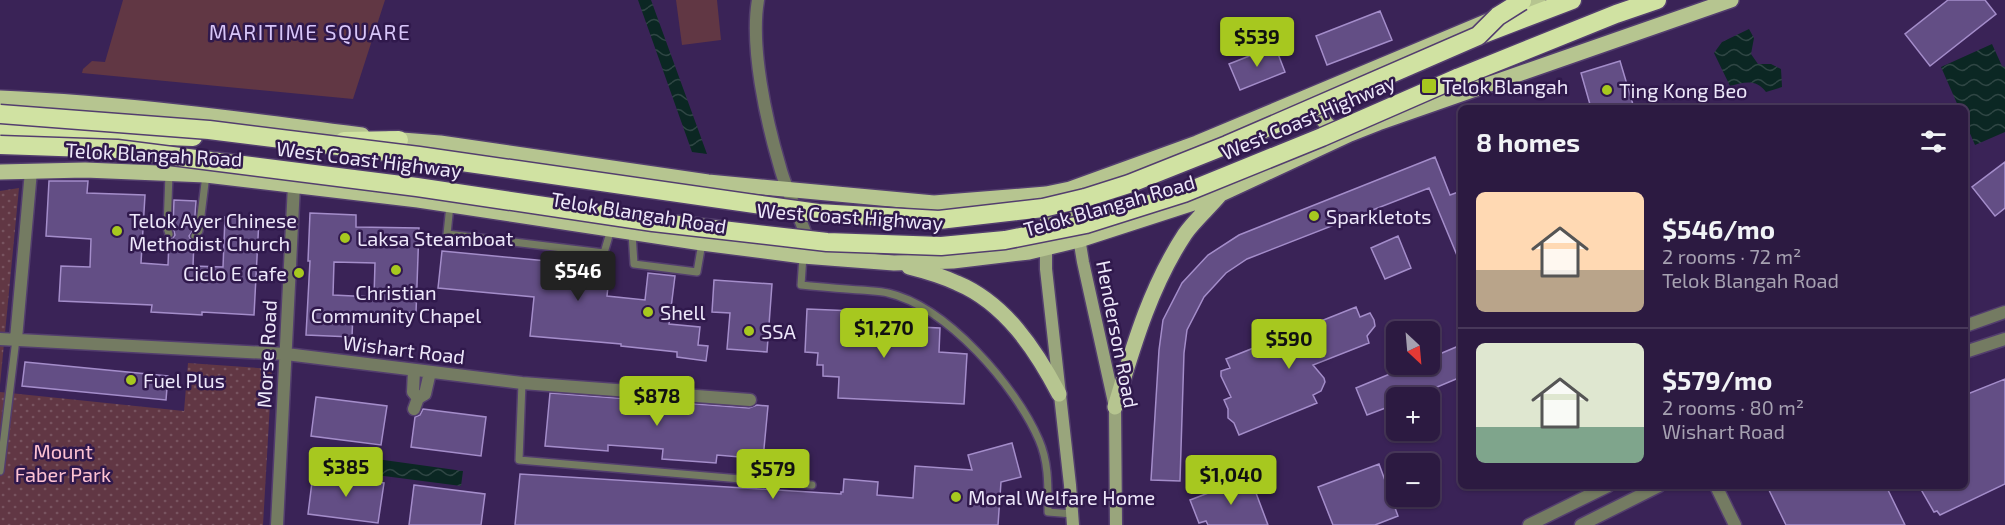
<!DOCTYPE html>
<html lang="en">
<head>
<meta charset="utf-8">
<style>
	body { margin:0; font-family:"Exo 2",sans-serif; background:#342348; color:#f1f3f6; height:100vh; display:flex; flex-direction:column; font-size:22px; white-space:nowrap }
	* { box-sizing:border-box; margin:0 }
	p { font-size:20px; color:#a6a1b1 }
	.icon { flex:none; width:33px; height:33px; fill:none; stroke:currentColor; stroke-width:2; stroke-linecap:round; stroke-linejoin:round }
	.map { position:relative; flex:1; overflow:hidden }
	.drawer { position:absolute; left:1458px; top:105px; width:510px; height:384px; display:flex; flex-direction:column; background:#2c1a41; border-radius:9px; box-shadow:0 2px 4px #0004,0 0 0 2px #48385a }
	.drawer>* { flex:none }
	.needle { width:39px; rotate:154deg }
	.fabs { position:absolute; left:1386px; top:321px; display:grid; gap:12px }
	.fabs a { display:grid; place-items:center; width:54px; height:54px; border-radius:9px; background:#2c1a41; box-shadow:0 2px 4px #0004,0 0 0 2px #48385a; font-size:30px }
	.price { position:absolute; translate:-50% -51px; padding:0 14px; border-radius:6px; background:#a7c81f; color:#111; font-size:20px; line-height:39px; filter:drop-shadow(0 2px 3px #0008) }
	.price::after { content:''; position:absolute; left:50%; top:36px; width:18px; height:14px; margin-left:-9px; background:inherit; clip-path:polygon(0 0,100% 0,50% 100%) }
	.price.current { background:#222; color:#fff }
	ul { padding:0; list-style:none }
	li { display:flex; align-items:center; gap:18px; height:150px; padding:0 18px }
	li+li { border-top:2px solid #48385a }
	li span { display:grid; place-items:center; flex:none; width:168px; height:120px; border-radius:9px; color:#555 }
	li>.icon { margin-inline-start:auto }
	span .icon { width:72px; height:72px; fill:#fffc; stroke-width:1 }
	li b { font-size:26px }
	h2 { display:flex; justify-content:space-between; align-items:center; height:72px; padding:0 18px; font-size:26px }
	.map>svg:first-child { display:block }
	.green { fill:#613744 }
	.park { fill:url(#park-dots) }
	.water { fill:url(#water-waves) }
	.building { fill:#634e85; stroke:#a48dca; stroke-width:1.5; fill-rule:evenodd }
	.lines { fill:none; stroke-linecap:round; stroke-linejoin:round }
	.lane-casing { stroke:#533e6e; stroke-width:10 }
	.street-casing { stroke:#533e6e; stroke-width:15 }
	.secondary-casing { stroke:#533e6e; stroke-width:15 }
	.primary-casing { stroke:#533e6e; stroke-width:18 }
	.highway-casing { stroke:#533e6e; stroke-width:21 }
	.lane { stroke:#747b62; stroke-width:7 }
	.street { stroke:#747b62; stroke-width:12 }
	.secondary { stroke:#99a57c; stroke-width:12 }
	.primary { stroke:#b6c590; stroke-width:15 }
	.highway { stroke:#d0e2a2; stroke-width:18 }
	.highway-bridge-casing { stroke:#533e6e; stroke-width:21; stroke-linecap:butt }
	.highway-bridge { stroke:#d0e2a2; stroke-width:18 }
	.poi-dot { fill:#a7c81f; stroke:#30194c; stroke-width:2 }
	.labels { text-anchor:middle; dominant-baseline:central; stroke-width:5; stroke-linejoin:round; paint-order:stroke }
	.poi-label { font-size:20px; fill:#ede7fa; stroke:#30194c; text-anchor:start }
	.street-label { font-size:20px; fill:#ede7fa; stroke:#30194c }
	.park-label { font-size:20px; fill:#fec3d3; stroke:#30194c }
	.neighbourhood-label { font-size:21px; letter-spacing:1.5px; fill:#d8c6f9; stroke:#30194c }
</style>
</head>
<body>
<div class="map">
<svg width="2005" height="525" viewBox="0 0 2005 525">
	<defs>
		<pattern id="park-dots" width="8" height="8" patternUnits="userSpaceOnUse" patternTransform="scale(1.5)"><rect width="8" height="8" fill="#613744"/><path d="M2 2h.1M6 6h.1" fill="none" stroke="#785460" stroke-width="1.8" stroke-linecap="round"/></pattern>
		<pattern id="water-waves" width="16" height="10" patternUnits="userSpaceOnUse" patternTransform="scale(1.5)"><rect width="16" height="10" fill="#0b2723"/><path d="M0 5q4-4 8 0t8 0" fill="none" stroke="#2f4644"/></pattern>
	</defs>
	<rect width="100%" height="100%" fill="#3a2357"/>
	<path class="green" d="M123,0H385L353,99L82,73L83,69L92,61L105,62Z
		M676,0H717L721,40L682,45Z"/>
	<path class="park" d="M19,188L0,385V191Z
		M188,363L272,369L263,525H0V392L184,411Z"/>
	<path class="water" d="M638,0H651L707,154L692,152Z
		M1749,29L1754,38L1751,54L1758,64H1771L1781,69L1782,87L1766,92C1756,79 1745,82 1730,86L1714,53L1722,42Z
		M1992,44L2002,66L2005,67V132L1975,145L1965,122V108H1959L1941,67Z
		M355,456L463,471L461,486L353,472Z"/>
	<path class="building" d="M1948,0H1985L1996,14L1930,66L1905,34Z
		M1380,11L1392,40L1327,65L1316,36Z
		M1275,46L1285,72L1240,90L1229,64Z
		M1620,61L1634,108H1591L1581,73Z
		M1435,157L1450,195L1461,191V265L1429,188L1247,259L1226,273L1204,297L1187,330L1184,353L1180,481L1151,480L1159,350L1163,320L1182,283L1208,255L1239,235Z
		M2005,162V208L1995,216L1972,187Z
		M49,181H88L87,193L145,195L141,263L168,265L169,240L173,238L175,235L173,227L174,200L196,201L194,229L189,236L191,240L194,241L193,266L223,267L225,217L259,219L254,315L202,312V315L151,312L152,305L59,301L61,266L90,267L91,239L46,236Z
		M310,213L356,215V227L419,228L416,313L353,312L352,337L306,335L310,261H308ZM334,262L375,263L374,297L333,295Z
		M1398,236L1411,268L1385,279L1371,248Z
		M442,251L610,267L607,296L645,300L648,273L675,276L669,324L700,327L698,345L708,346L706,361L677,357V352L621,346V344L530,336L534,297L438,288Z
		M714,280L772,284L767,352L727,349L730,313L712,312Z
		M1356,307L1360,317L1370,313L1374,320L1375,326L1367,336L1369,343L1313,365L1324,378L1325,382L1321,391L1313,395L1317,403L1239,435L1234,423L1228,418V409L1224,400L1231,397L1221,376V371L1230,368L1226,359Z
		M807,309L879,312L878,325L940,328L939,352L967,354L964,404L838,398L839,377L823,376V365H817L818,353L805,352Z
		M1461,345V377L1411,398H1396V404L1367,415L1356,388L1414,364H1430V358Z
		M25,362L168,376L166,400L22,386Z
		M2005,379V484L1940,515L1937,511L1934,512L1919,486H1965V395Z
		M550,393L749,408L757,405L768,406L763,459L717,455L716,463L662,459L663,449L608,445V451L545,446Z
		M316,397L387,406L381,445L311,436Z
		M423,409L486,417L481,456L411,447L415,417L420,415Z
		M1012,443L1021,477L1001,482L998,525H515L520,474L841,494V492H843L844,479L878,482L877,495L913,498L915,466L972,470L968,455Z
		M1379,464L1398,516L1375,525H1333L1318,487Z
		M313,474L384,483L378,523L308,514Z
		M1250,477L1268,525H1208L1206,521L1199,523L1190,500Z
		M414,485L485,494L481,525H409Z
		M1767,486H1886L1905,525H1786Z"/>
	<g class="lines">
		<defs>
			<path id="lane" d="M169,174L167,228L169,234
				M450,205L447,234L604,253L611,229
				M632,233L634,264L697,272L702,243
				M195,236L199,231L206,175
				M803,256L801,285C821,287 841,289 861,290C870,291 880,291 888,293C946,306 1016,386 1039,440C1049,463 1048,487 1048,512L1073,514
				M522,383L519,460L812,485
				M0,471L16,339"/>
			<path id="street" d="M758,0C750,47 766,120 780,167C786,190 798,212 806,235L812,245
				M1965,326L2005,312
				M0,339L286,354L522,383L750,400
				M16,339L31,171
				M1965,352L2005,339
				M414,370L413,392L418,398
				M414,409L418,398L425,394L430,372
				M1716,486L1735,525
				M277,525L294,185
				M1529,525L1608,486
				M1581,525L1659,486"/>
			<path id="secondary" d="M1072,196L1083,262L1115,407L1116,525
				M1046,201V269L1070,485L1073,525"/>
			<path id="primary" d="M1319,95C1317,114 1324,129 1344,133
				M0,98C121,103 242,119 362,135
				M389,139L440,143L708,182L934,203L1046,194L1070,189L1197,143L1538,0
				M0,172L85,170L206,175L418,200L702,243L803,256L894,263L953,261L1029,252L1079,240L1221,194L1350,134L1378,123L1731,0
				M909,267C925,271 942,276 957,283C1005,303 1036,350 1059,394
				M1115,407C1133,347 1150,287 1185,234C1194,221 1208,209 1219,196"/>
			<path id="highway" d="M1478,36L1572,0
				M1457,78L1616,14L1657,0
				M0,130L193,137
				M344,141L399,140"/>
		</defs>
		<use href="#lane" class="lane-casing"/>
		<use href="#street" class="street-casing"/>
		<use href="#secondary" class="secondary-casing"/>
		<use href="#primary" class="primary-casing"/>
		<use href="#highway" class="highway-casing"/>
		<use href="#lane" class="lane"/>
		<use href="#street" class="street"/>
		<use href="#secondary" class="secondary"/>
		<use href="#primary" class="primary"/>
		<use href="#highway" class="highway"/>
		<defs>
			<path id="highway-bridge" d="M0,114L209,130L419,156L818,213L939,220L1043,208L1085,198L1129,184L1227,145L1478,36L1498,16L1522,1
				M0,145L117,149L417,187L653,222L827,242L941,246L1005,240L1086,224L1184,193L1322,137L1457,78"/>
		</defs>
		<use href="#highway-bridge" class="highway-bridge-casing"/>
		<use href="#highway-bridge" class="highway-bridge"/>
	</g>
	<g class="poi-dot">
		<rect x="1421" y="78" width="16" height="16" rx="3"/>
		<circle cx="1607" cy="90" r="6"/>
		<circle cx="1314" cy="216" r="6"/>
		<circle cx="117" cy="231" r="6"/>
		<circle cx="345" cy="238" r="6"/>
		<circle cx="396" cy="270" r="6"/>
		<circle cx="299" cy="273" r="6"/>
		<circle cx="648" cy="312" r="6"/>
		<circle cx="749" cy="331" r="6"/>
		<circle cx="131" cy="380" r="6"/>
		<circle cx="956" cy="497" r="6"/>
	</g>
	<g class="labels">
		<g class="poi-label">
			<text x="1442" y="86">Telok Blangah</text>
			<text x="1619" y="90">Ting Kong Beo</text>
			<text x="1326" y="216">Sparkletots</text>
			<text x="129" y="220">Telok Ayer Chinese<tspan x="129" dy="23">Methodist Church</tspan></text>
			<text x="357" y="238">Laksa Steamboat</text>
			<text x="287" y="273" text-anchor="end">Ciclo E Cafe</text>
			<text x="396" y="292" text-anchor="middle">Christian<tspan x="396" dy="23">Community Chapel</tspan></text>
			<text x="660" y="312">Shell</text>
			<text x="761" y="331">SSA</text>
			<text x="143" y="380">Fuel Plus</text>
			<text x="968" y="497">Moral Welfare Home</text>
		</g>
		<g class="street-label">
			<text transform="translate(1308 117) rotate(-23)">West Coast Highway</text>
			<text transform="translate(154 154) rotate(3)">Telok Blangah Road</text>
			<text transform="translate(369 159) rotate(7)">West Coast Highway</text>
			<text transform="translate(1109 205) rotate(-16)">Telok Blangah Road</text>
			<text transform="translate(639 212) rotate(9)">Telok Blangah Road</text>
			<text transform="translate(850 216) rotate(4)">West Coast Highway</text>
			<text transform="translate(1118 334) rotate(79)">Henderson Road</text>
			<text transform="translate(404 349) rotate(7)">Wishart Road</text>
			<text transform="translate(266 354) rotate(-87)">Morse Road</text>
		</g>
		<g class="park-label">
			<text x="63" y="451">Mount<tspan x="63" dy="23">Faber Park</tspan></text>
		</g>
		<g class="neighbourhood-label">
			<text x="310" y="31">MARITIME SQUARE</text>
		</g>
	</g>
</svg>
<div class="fabs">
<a><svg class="needle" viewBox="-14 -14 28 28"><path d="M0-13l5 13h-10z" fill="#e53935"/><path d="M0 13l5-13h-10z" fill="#a6a1b1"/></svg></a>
<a>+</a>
<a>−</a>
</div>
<b class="price" style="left:1257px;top:68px">$539</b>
<b class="price current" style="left:578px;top:302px">$546</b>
<b class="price" style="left:884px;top:359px">$1,270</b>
<b class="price" style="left:1289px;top:370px">$590</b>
<b class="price" style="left:657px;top:427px">$878</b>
<b class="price" style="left:346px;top:498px">$385</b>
<b class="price" style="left:773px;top:500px">$579</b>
<b class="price" style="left:1231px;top:506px">$1,040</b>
<section class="drawer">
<h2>8 homes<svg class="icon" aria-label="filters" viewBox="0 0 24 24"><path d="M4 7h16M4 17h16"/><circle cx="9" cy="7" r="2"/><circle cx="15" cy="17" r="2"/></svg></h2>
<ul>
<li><span style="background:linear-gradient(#ffd9b3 65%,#b9a48a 0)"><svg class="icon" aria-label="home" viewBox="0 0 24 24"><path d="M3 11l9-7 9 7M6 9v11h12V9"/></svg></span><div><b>$546/mo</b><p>2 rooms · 72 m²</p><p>Telok Blangah Road</p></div></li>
<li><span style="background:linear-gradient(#dfe7d0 70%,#7fa58c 0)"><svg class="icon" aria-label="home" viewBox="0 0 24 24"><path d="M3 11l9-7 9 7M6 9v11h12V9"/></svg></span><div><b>$579/mo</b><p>2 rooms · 80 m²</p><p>Wishart Road</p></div></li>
</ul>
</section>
</div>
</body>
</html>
